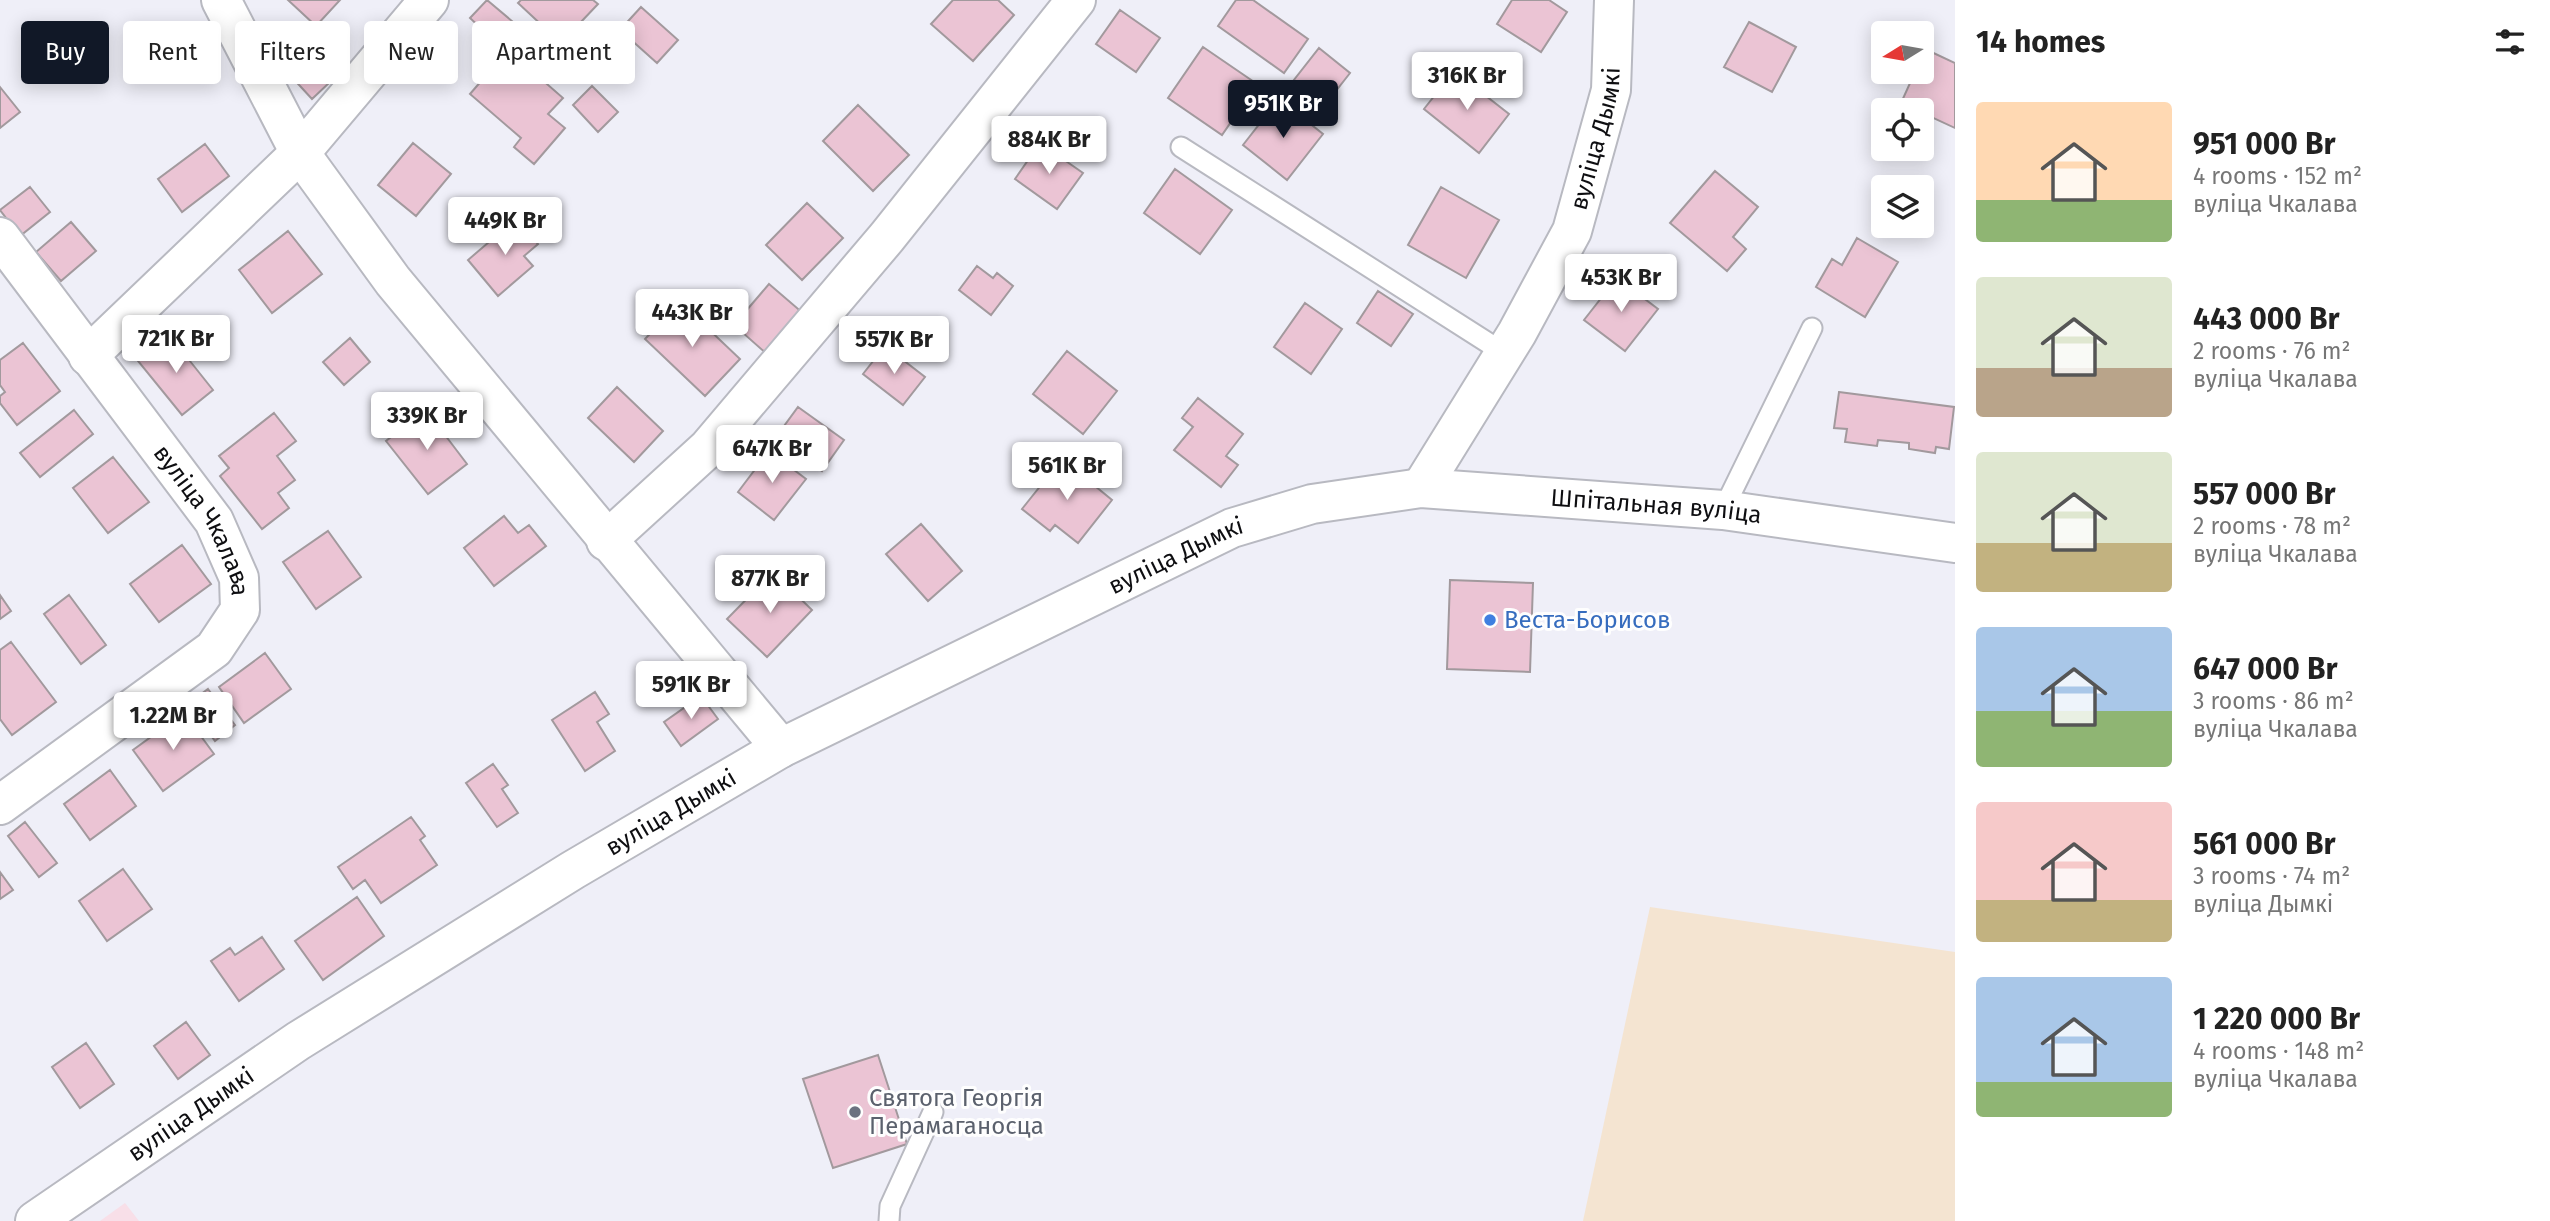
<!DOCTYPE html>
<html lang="en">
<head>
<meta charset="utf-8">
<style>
	body { margin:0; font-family:"Fira Sans",sans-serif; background:#f6f6f6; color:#222; height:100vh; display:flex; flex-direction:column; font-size:26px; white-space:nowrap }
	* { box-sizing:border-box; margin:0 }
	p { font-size:23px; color:#767676 }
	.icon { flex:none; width:38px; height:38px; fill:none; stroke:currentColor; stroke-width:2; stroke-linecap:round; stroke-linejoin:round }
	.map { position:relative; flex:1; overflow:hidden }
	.drawer { display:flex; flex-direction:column; background:#fff; width:595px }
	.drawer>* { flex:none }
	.guide { position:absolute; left:21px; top:21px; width:665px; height:63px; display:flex; gap:14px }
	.needle { width:46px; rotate:259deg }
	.buttons { position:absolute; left:1871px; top:21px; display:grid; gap:14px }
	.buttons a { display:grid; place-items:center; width:63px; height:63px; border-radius:7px; background:#fff; box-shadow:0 4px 18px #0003; font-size:35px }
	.price { position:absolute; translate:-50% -60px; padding:0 16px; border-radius:7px; background:#fff; color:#222; font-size:23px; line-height:46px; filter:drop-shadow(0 2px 4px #0008) }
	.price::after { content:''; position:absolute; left:50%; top:42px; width:21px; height:16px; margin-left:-10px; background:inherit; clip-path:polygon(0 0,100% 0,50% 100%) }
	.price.current { background:#111827; color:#fff }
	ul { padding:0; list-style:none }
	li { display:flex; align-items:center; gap:21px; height:175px; padding:0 21px }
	li span { display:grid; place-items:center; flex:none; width:196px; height:140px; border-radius:7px; color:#555 }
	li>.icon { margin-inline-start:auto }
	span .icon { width:84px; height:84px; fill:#fffc; stroke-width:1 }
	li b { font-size:30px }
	h2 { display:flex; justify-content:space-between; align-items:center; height:84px; padding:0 21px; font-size:30px }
	.chip { padding:0 24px; border-radius:7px; background:#fff; box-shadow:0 4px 18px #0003; font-size:24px; line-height:63px }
	.chip.current { background:#111827; color:#fff }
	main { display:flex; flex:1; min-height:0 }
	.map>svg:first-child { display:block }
	.industrial { fill:#f8dfe8 }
	.education { fill:#f4e4d1 }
	.building { fill:#ebc4d4; stroke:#a2999d; stroke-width:2 }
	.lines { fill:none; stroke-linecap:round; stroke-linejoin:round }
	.service-casing { stroke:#b8b9c1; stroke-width:23 }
	.minor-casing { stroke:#b8b9c1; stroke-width:42 }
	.tertiary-casing { stroke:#b8b9c1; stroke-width:42 }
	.service { stroke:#fff; stroke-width:19 }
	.minor { stroke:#fff; stroke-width:38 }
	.tertiary { stroke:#fff; stroke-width:38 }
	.shop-dot { fill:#3f7fe0; stroke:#fefefe; stroke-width:2.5 }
	.worship-dot { fill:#6b7280; stroke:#fefefe; stroke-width:2.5 }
	.labels { text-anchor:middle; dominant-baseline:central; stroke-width:6; stroke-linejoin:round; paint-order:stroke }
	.street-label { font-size:24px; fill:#0e0e11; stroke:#fefefe }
	.shop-label { font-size:24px; fill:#366cbe; stroke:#fefefe; text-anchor:start }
	.worship-label { font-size:24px; fill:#5b616d; stroke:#fefefe; text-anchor:start }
</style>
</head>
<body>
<main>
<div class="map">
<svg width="1955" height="1221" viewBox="0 0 1955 1221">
	<rect width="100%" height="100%" fill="#efeff8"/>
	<path class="industrial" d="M125,1203L139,1221H100Z"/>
	<path class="education" d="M1650,907L1955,952V1221H1583Z"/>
	<path class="building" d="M288,0H340L316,26Z
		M487,0L519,27L501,47L470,18Z
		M521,0H593L598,4L561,43L518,3Z
		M953,0H998L1014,15L973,61L931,24Z
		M1236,0H1253L1308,39L1284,73L1218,26Z
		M1512,0H1549L1567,12L1541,52L1497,24Z
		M641,7L678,40L657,63L620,30Z
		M1120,10L1160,38L1136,72L1096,44Z
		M1749,22L1796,47L1772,92L1724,67Z
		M295,46L330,82L312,99L278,62Z
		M1203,47L1257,84L1222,135L1168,98Z
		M1319,48L1350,73L1310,124L1279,99Z
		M1925,49L1955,63V128L1901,103L1915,72H1922Z
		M508,50L563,98L548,114L565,128L534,164L514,147L521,138L470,94Z
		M1454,71L1509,114L1479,153L1424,109Z
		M592,86L618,112L598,132L573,105Z
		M0,87L20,112L0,128Z
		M1279,99L1323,134L1287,180L1243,145Z
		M858,105L909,155L873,191L823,141Z
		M413,143L451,174L416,216L378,185Z
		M1040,143L1083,173L1057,209L1015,179Z
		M205,144L229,176L182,212L158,179Z
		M1175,169L1232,210L1200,254L1144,213Z
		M1715,171L1758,207L1733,237L1746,249L1727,271L1670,223Z
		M30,187L50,212L20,236L0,210Z
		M1441,187L1499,220L1466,278L1408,245Z
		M807,203L843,238L802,280L766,245Z
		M517,218L538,244L524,256L533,266L498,296L468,260Z
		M71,222L96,251L61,281L36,252Z
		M288,231L322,274L272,313L239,270Z
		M1857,238L1898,262L1865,317L1816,287L1832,259L1842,265Z
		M977,266L993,278L997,273L1013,286L991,315L959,290Z
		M1617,278L1658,309L1625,351L1584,320Z
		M769,284L804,314L768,355L734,325Z
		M1378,291L1413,314L1391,346L1357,323Z
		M680,302L740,359L705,396L645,339Z
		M1305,303L1342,329L1311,374L1274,347Z
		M170,336L213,390L182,415L138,361Z
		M350,338L370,362L344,385L323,362Z
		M23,343L60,391L17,425L0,403V396L5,392L0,385V360Z
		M885,346L925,377L903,405L863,374Z
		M1067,351L1117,391L1083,434L1033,394Z
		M617,387L663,431L634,462L588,418Z
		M1839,392L1954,407L1949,449L1936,447L1935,453L1909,449V443L1878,440L1877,446L1845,442L1847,429L1834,428Z
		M1198,398L1243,434L1226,456L1238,465L1221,487L1174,450L1193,427L1182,418Z
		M798,407L844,440L822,471L776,437Z
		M74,410L93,434L40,477L20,453Z
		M426,410L467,464L428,494L386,441Z
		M274,413L296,441L277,456L295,480L278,493L289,508L262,529L220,476L229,468L219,456Z
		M769,451L806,479L774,520L738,492Z
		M113,457L149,502L108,533L73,488Z
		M1062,459L1112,500L1078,543L1055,525L1050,531L1022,509Z
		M504,516L518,533L529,525L546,546L494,586L464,548Z
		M921,524L962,571L928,601L886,554Z
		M328,531L361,577L316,609L283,562Z
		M182,545L211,584L159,622L130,584Z
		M773,572L812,610L767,657L727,619Z
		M1450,580L1533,583L1530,672L1447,669Z
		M0,595L11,611L0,619Z
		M69,595L106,645L81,664L44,614Z
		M11,642L56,702L12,735L0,719V650Z
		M265,653L291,689L244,723L219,687Z
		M208,689L235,725L215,741L188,704Z
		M595,692L609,714L597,722L615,751L585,771L552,720Z
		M701,696L718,719L681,746L664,722Z
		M184,713L214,754L163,791L133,750Z
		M493,764L508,785L502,789L518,813L497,827L466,783Z
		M110,770L136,806L90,840L64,804Z
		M411,817L425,836L420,840L437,865L381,903L365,880L353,889L338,867Z
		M25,822L57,863L39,877L8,836Z
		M123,869L152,909L107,941L79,901Z
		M0,872L13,890L0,899Z
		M357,897L384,936L323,980L295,941Z
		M262,937L284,969L239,1001L211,961L230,948L235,955Z
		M186,1022L210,1055L178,1079L154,1046Z
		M86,1043L114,1084L80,1108L52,1067Z
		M878,1055L907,1144L833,1168L803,1079Z"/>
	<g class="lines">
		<defs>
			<path id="service" d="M1181,147L1504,353
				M1723,510L1812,328
				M889,1221L890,1206L933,1112"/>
			<g id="minor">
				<path d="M221,0L300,153L393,281L781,748"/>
				<path id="s1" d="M0,237L214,521L239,578L240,610L214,649L0,805"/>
				<path d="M88,356L300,153L429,0"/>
				<path id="s2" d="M1421,488L1517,333L1572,231L1611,90L1614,0"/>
				<path d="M606,541L708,448L887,237L1076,0"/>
			</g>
			<g id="tertiary">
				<path id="s3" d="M35,1221L298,1041L573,870L781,748L1232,528L1312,504L1421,488L1723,510L1955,543"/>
			</g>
		</defs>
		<use href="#service" class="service-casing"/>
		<use href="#minor" class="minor-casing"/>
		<use href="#tertiary" class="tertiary-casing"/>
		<use href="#service" class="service"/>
		<use href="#minor" class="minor"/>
		<use href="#tertiary" class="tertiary"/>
	</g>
	<circle class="shop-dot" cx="1490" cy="620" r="7"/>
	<circle class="worship-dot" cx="855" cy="1112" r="7"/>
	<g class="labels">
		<g class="street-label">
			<text stroke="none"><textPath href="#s2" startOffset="394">вуліца Дымкі</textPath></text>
			<text stroke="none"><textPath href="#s3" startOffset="1815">Шпітальная вуліца</textPath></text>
			<text stroke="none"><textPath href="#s1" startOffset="350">вуліца Чкалава</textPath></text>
			<text stroke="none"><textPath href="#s3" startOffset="1323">вуліца Дымкі</textPath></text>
			<text stroke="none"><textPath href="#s3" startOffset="756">вуліца Дымкі</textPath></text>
			<text stroke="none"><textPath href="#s3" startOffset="189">вуліца Дымкі</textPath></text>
		</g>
		<g class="shop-label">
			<text x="1504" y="620">Веста-Борисов</text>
		</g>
		<g class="worship-label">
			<text x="869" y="1098">Святога Георгія<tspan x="869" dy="28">Перамаганосца</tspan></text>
		</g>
	</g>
</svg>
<div class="buttons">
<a><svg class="needle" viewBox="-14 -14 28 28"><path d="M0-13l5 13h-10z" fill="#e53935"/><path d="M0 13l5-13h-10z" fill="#767676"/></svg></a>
<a><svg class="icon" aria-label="locate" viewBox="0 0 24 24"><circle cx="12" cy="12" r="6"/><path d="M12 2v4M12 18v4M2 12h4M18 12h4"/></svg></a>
<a><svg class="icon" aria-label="layers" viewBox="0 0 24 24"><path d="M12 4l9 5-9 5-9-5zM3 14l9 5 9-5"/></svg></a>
</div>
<b class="price" style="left:1467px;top:112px">316K Br</b>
<b class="price current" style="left:1283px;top:140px">951K Br</b>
<b class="price" style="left:1049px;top:176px">884K Br</b>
<b class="price" style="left:505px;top:257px">449K Br</b>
<b class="price" style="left:1621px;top:314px">453K Br</b>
<b class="price" style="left:692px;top:349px">443K Br</b>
<b class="price" style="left:176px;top:375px">721K Br</b>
<b class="price" style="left:894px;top:376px">557K Br</b>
<b class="price" style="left:427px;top:452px">339K Br</b>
<b class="price" style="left:772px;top:485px">647K Br</b>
<b class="price" style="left:1067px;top:502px">561K Br</b>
<b class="price" style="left:770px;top:615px">877K Br</b>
<b class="price" style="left:691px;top:721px">591K Br</b>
<b class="price" style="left:173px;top:752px">1.22M Br</b>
<div class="guide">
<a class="chip current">Buy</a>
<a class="chip">Rent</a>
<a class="chip">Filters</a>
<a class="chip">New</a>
<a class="chip">Apartment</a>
</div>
</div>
<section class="drawer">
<h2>14 homes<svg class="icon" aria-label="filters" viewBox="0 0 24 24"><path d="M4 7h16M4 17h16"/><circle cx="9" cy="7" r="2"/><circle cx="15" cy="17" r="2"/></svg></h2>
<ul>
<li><span style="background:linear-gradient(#ffd9b3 70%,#8fb573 0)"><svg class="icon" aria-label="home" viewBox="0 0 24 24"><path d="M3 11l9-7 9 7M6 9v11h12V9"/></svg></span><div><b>951 000 Br</b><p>4 rooms · 152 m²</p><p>вуліца Чкалава</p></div></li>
<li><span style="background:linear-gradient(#dfe7d0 65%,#b9a48a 0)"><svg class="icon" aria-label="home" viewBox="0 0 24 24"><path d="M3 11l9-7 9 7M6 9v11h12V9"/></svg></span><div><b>443 000 Br</b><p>2 rooms · 76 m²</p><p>вуліца Чкалава</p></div></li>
<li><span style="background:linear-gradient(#dfe7d0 65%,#c2b280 0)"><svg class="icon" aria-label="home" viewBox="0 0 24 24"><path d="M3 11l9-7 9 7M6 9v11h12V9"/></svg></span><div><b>557 000 Br</b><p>2 rooms · 78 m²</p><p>вуліца Чкалава</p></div></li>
<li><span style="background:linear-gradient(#a9c7e8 60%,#8fb573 0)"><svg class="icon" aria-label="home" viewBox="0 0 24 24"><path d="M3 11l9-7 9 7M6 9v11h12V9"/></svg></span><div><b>647 000 Br</b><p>3 rooms · 86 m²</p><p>вуліца Чкалава</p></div></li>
<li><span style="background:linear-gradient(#f6c9c9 70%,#c2b280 0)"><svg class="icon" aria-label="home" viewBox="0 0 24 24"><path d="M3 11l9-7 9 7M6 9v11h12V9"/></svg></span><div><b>561 000 Br</b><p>3 rooms · 74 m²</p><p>вуліца Дымкі</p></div></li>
<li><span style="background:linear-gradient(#a9c7e8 75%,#8fb573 0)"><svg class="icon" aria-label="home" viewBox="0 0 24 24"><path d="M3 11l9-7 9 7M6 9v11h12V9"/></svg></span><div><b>1 220 000 Br</b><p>4 rooms · 148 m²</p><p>вуліца Чкалава</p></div></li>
</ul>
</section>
</main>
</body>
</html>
